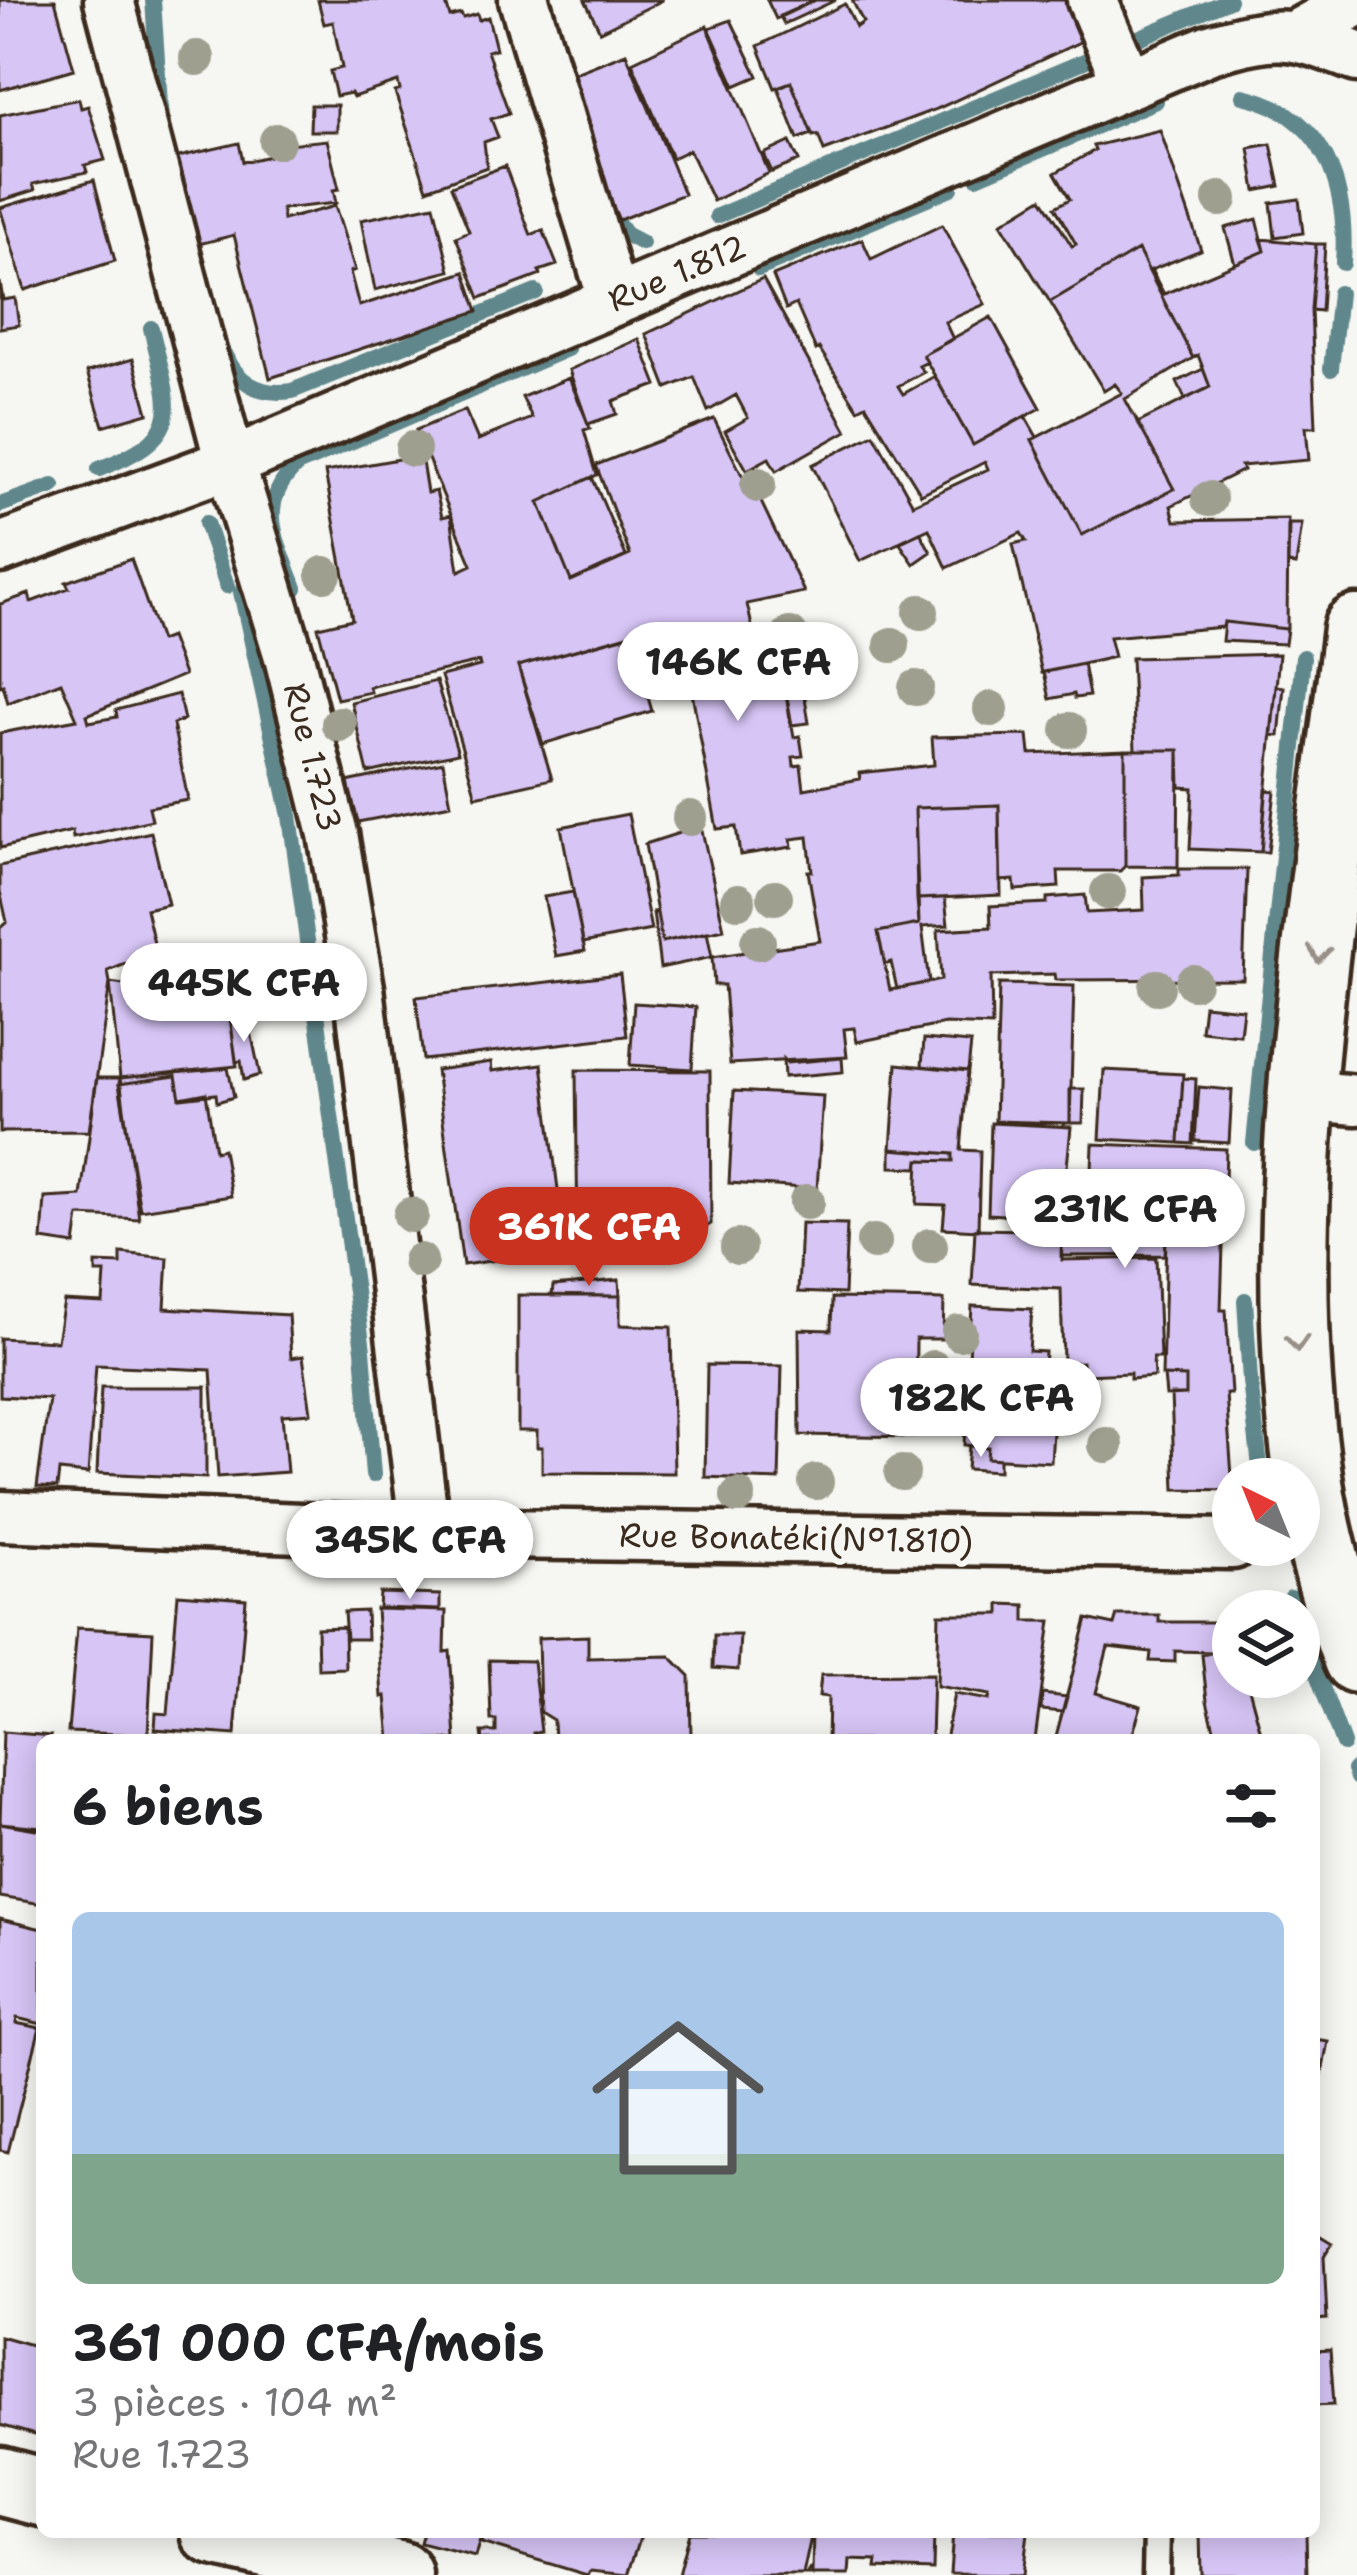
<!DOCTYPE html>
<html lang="fr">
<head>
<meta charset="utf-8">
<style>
	body { margin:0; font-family:"Shantell Sans",sans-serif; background:#f6f6f6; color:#202124; height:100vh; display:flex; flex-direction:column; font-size:45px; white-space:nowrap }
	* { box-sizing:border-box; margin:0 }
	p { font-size:39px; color:#757577 }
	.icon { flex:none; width:66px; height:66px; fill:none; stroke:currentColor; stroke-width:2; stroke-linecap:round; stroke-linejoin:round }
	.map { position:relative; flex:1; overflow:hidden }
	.sheet { position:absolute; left:36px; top:1734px; width:1284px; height:804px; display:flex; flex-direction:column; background:#fff; border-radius:18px; box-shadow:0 6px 30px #0003 }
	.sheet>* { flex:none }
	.needle { width:78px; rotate:317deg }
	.tools { position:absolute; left:1212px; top:1458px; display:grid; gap:24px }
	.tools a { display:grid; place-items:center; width:108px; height:108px; border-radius:50%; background:#fff; box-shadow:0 6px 30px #0003; font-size:60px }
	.price { position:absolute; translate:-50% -102px; padding:0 27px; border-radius:42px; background:#fff; color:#222; font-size:39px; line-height:78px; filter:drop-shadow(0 3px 6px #0008) }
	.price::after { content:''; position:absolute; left:50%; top:72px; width:36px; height:27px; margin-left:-18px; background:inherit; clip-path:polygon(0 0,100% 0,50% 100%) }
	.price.on { background:#c8321e; color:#fff }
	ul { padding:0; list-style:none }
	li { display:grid; align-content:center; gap:24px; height:636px; padding:0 36px }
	li span { display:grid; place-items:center; height:372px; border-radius:18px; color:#555 }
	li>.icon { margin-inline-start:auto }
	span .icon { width:216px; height:216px; fill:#fffc; stroke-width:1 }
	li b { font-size:51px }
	h2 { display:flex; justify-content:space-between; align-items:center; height:144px; padding:0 36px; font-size:51px }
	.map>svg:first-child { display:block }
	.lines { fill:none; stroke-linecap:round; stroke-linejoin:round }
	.stream { stroke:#60888c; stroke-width:16 }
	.building { fill:#d7c5f6; stroke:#3b2a1e; stroke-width:3 }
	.lane-casing { stroke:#3b2a1e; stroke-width:33 }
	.street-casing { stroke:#3b2a1e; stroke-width:57 }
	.secondary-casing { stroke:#3b2a1e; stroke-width:75 }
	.primary-casing { stroke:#3b2a1e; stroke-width:75 }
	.lane { stroke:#f6f6f2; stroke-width:24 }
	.street { stroke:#f6f6f2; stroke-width:48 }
	.secondary { stroke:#f6f6f2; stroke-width:66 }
	.primary { stroke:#f6f6f2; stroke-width:66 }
	.tree { fill:#9f9f8f }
	.oneway { stroke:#989088 }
	.labels { text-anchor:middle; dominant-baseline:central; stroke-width:12; stroke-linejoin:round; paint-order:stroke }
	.street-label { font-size:33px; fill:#3b2a1e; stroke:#f6f6f2 }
</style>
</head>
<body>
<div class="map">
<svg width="1357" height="2575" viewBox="0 0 1357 2575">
	<rect width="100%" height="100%" fill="#f6f6f2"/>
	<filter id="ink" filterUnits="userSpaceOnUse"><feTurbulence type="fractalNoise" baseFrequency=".00833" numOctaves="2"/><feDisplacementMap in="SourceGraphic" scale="24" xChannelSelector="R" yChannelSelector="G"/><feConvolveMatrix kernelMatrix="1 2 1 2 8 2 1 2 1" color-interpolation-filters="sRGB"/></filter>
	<g filter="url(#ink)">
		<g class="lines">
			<path class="stream" d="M153,0L161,120
				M1129,42L1229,0
				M1243,96C1326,114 1348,188 1343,263
				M977,177L1156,101
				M606,207L625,234L642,243
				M717,216L1103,53
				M759,269L951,188
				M223,352C237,382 259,396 292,391L536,292
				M1331,369L1339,293
				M99,469C189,434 170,410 151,328
				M0,505L53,486
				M206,523L227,586
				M295,588C278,541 254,506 297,465L567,349
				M241,592L290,816L363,1350L373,1475
				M1254,1143L1303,657
				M1245,1300L1250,1381L1261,1476
				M1291,1598L1295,1611
				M1299,1625L1343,1744
				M1354,1770L1357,1778"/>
		</g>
		<path class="building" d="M0,0H55L74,69L0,90Z
			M318,0H445L450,17L461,14L463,18L477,14L479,20L488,17L496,49L487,51L509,113L491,119L498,137L484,142L487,167L427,189L395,92L400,90L398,82L353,97L351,93L336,96L330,71L342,68L333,22L324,24Z
			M585,0H663L600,31Z
			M767,0H816L776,19Z
			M815,0H836L784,24L780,16Z
			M852,0H1067L1086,39L939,108L824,151L818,135L813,136L791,82L775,88L758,46L845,4L856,27L863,22Z
			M731,20L758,76L735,86L709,28Z
			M707,26L769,173L713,201L689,150L672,158L632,62Z
			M626,53L684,194L619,220L557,80Z
			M791,82L812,134L798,139L778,88Z
			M79,99L81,108L88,106L105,160L85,165L87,172L33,184L35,190L0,201V115Z
			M311,105H337V131H310Z
			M1160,130L1201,250L1151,270L1164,294L1265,251L1261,239L1316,244L1311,310L1316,427H1306L1309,460L1241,466L1243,470L1171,506L1175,521L1288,519L1287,629L1224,622L1223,627L1109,637L1114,657L1042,673L1013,544L1026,541L1021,533L947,568L929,529L860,561L812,465L874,434L913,504L988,469L985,462L921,494L866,405L858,409L819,348L816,350L796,304L786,309L773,276L862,239L871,259L942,225L985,304L945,322L953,339L923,355L927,362L919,366L924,372L898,386L903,394L935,376L973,445L1025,416L1037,437L1032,440L1082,535L1174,489L1138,423L1210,387L1198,355L1193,358L1138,250L1050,302L1001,223L1042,198L1072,246L1076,244L1055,207L1070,199L1055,173L1095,150L1093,146Z
			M327,140L339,189L333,190L336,203L282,209L283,220L335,206L355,270L350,272L359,306L465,272L478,311L270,378L234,235L199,244L178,157L239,143L243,162L270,156L267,146Z
			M790,142L799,161L772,172L764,154Z
			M1271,144L1280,186L1256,191L1249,148Z
			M505,166L531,235L543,230L557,265L539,271L541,275L480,298L456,237L469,231L451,186Z
			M94,180L115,261L25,290L0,208Z
			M1299,199L1303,233L1275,237L1271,203Z
			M434,205L450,271L375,290L361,220Z
			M1257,219L1265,251L1235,264L1225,228Z
			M1316,244H1325L1321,311L1311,310Z
			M1138,250L1193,358L1125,399L1174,489L1082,535L1032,440L1122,393L1115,384L1104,391L1050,302Z
			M763,279L847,431L776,471L769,458L747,470L725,431L748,418L736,395L708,411L694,377L667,388L646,334Z
			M0,282L3,300L15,298L19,325L0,328Z
			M991,317L1041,408L973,445L923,355Z
			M639,339L657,385L613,401L617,414L588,424L569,370Z
			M133,359L148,413L103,426L87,372Z
			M1203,369L1210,387L1185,399L1177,382Z
			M569,378L590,428L584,430L597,475L539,502L571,581L630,555L596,465L714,419L748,487L753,485L804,592L747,604L754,635L766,633L772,665L781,662L794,737L800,736L803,756L793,757L794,766L801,765L804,789L860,779L859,773L934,765L932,737L1028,735L1030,754L1125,750V866L1120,871H1058L1059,887L1015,890L1014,880L1000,881L999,805L915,808L919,924L878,932L890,990L941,980L938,930L991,927L990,906L1047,903V898L1085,895L1087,913L1144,910L1143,877L1179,875V869H1247L1243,979L1056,980L1055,974L991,976L992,1026L945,1024L857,1042L854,1028L844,1029L847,1057L730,1064L724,985H714L712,957L820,941L808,871H812L808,837L791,839L792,847L740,855L736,827L717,829L690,682L654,690L638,632L518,666L552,779L476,796L441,676L480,666L479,662L369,687L371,692L337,699L318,627L352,619L325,472L421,455L427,493L436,491L442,517L451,515L459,571L472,565L416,430L465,410L478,440L532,418L522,397Z
			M592,477L626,556L571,581L539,502Z
			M1289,524H1302L1296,565L1288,564Z
			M920,532L931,552L914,564L899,542Z
			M131,559L160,641L170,637L184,675L87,715L89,722L117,717L116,710L178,694L184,720L173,724L188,800L149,807L152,820L73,838L72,831L0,848V733L77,719L61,682L8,703L3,685L0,686V604L29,594L31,602L69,588L66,582Z
			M1224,622L1287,629L1285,644L1222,641Z
			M630,635L652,711L543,744L518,666Z
			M1279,654L1261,852L1190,849L1193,788L1180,787L1179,750H1135L1131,658Z
			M1083,664L1089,696L1075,698L1074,694L1050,699L1044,672Z
			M802,679L809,723L791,725L784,682Z
			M436,681L458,753L368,773L351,702Z
			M1276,686L1284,687L1279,736L1271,735Z
			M1125,750H1179L1178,867L1125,866Z
			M443,762L451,804L358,822L347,782Z
			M1266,790L1275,791L1268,852H1261Z
			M999,805L1001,895L917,899L915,808Z
			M628,814L651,930L583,943L561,827Z
			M701,826L724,929L662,942L645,844Z
			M151,832L168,904L146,909L156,952L108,971L110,983L89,1131L0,1132V928L7,922L0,891V866Z
			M573,892L585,951L556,956L544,897Z
			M945,898L948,925L922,927L929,982L897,989L891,962L885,964L878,932L919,924L917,899Z
			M653,912L657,913L662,942L707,932L712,957L660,968Z
			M620,974L627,1036L423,1060L416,997Z
			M110,983L159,990L158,1001L195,999L197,1011L228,1005L237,1066L120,1078Z
			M999,984L1074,986L1070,1123L995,1121Z
			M634,1003L696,1007L692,1069L630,1065Z
			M1204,1005L1243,1009L1240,1035L1201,1031Z
			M247,1013L260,1075L244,1080L241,1061L236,1062L230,1015Z
			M924,1039L971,1043L968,1071L922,1066Z
			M842,1058L843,1072L784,1077L783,1059L787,1063Z
			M491,1062L492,1071L542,1064L565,1244L516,1251L517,1257L463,1265L436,1070Z
			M897,1064L968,1071L961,1150L980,1151L978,1230L943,1228L945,1205L917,1204L919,1160L953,1161V1154L891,1149Z
			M228,1068L234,1097L217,1102L216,1094L180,1098L176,1076L119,1084L120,1078Z
			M576,1070L710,1071L711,1224L667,1250L578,1247Z
			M1104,1070L1183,1074L1179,1143L1100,1139Z
			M176,1076L180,1098L206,1093L215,1151L223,1149L231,1196L140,1210L119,1084Z
			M97,1078H120L139,1219L79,1216L75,1245L42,1240L45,1198L81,1196Z
			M1183,1078L1196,1079L1193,1144L1179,1143Z
			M1199,1087L1232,1090L1229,1143L1195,1141Z
			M1070,1089H1084L1083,1123H1070Z
			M734,1091L823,1096L817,1189L729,1183Z
			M991,1123L1071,1127L1064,1196L1091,1198L1093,1144L1226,1149L1221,1310H1226L1231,1394H1226L1233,1490L1175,1489L1171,1395H1186V1377L1162,1376L1166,1239L1062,1231V1260L1156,1258L1160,1358H1153L1154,1377L1130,1379V1373L1083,1375L1082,1362L1063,1363L1061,1289L972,1285L975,1229L1036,1230V1217L988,1214Z
			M891,1149L953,1154V1161L919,1160L918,1168L891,1167Z
			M801,1223L847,1224L844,1294L798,1292Z
			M1062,1231L1166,1239L1165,1255L1061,1256Z
			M121,1253L168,1258L165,1308L288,1315L291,1358L303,1356L311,1413L282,1415L287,1472L218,1477L211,1370L96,1365L88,1474L59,1471L57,1488L37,1487L49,1399L0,1396V1338L57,1341L64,1301L103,1303L105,1273H96V1263L121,1264Z
			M619,1280L620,1296H552L553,1286Z
			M518,1295L620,1296V1325L671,1327L674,1473L542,1472V1447H537V1431H518Z
			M832,1298L944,1300L943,1339H916L915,1437L800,1435L799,1329L831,1330Z
			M972,1306L1032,1309L1029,1351L1045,1352L1043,1385L1056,1386L1051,1462L987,1458L988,1447L964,1445Z
			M707,1365L782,1366L779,1480L705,1477Z
			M1164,1376L1186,1377V1395L1166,1396Z
			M101,1387H206V1478L97,1473Z
			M969,1446L988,1447L987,1458L999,1459V1471L967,1469Z
			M380,1593L440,1595V1610L379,1608Z
			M178,1594L246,1599L235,1735L155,1729L156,1713L168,1714Z
			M1000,1604L1025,1605V1621H1051L1035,1740H945L954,1694L989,1700L990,1695L937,1686L939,1614H1000Z
			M376,1609L446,1611L445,1652L450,1651L456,1740H390L386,1696L382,1697Z
			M366,1611L367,1639H346L344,1612Z
			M1117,1615H1159V1622H1229L1233,1677H1246L1263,1740H1217L1207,1701L1202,1655L1214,1652L1175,1651V1662L1150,1661L1151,1652L1108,1647L1096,1693L1141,1706L1131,1740H1055L1087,1619L1114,1625Z
			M344,1627L345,1668L318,1669L317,1628Z
			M77,1628L153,1632L148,1735L68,1732Z
			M714,1635H740L738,1670L713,1668Z
			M588,1636V1658L670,1656L690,1676L691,1740H554L553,1720L540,1712L538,1638Z
			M489,1660L533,1661L541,1732L533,1733L534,1740H483L482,1732H496V1720H491Z
			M933,1674L931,1740H827L828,1697L819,1696L821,1675Z
			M1042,1694L1067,1697L1063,1712L1041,1710Z
			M3,1732L51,1736V1740H42V1827L0,1823Z
			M0,1823L42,1830V1904L0,1897Z
			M0,1919L42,1929V2024L17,2018L16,2023L40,2028L8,2152L0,2150Z
			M1314,2039L1328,2041L1316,2106L1314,2105Z
			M1314,2232L1332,2243L1324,2256L1327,2319L1314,2320Z
			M0,2336L42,2348V2437L0,2425Z
			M1330,2350L1334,2404L1314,2405V2351Z
			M423,2532H482L475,2557L420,2543Z
			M484,2532H642L628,2575L591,2571L587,2575L481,2543Z
			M689,2532H812L803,2575H678Z
			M813,2532H934L933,2570L876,2568L877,2561L850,2560L849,2575H806L809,2570L812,2574Z
			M953,2532H1028L1023,2575L950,2574Z
			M1200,2532H1306L1307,2575H1201Z"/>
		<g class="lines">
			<defs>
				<path id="lane" d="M1156,2575L1157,2532"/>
				<path id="street" d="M109,0L230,463L288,653L333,834L359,988L425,1533
					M524,0L613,300
					M1092,0L1127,82
					M1298,34L1357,1
					M0,548L230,463L1210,49C1280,29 1290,31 1357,57
					M1302,1095L1357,1100
					M0,1516L425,1533L1233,1544"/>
				<path id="secondary" d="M0,2481L42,2492
					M215,2532L398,2575"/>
				<path id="primary" d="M1357,629C1324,907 1267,1204 1309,1483C1318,1543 1336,1602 1357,1659"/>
			</defs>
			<use href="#lane" class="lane-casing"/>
			<use href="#street" class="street-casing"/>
			<use href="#secondary" class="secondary-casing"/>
			<use href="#primary" class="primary-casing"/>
			<use href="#lane" class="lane"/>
			<use href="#street" class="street"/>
			<use href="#secondary" class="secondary"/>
			<use href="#primary" class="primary"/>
		</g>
		<g class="tree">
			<circle cx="197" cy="58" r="18"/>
			<circle cx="277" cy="141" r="18"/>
			<circle cx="1220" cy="199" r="18"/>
			<circle cx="413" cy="449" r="18"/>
			<circle cx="758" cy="485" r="18"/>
			<circle cx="1209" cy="499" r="18"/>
			<circle cx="324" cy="574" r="18"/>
			<circle cx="921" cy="612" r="18"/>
			<circle cx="790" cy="635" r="18"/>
			<circle cx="892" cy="645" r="18"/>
			<circle cx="916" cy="688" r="18"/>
			<circle cx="991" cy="709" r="18"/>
			<circle cx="339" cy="724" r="18"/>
			<circle cx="1069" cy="730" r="18"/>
			<circle cx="690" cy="818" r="18"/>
			<circle cx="1108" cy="892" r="18"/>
			<circle cx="775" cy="897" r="18"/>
			<circle cx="738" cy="901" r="18"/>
			<circle cx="758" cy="942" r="18"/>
			<circle cx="272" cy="964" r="18"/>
			<circle cx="1193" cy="982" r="18"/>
			<circle cx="1157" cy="987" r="18"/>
			<circle cx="807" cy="1202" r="18"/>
			<circle cx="411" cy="1215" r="18"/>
			<circle cx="874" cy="1242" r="18"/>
			<circle cx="930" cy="1246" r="18"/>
			<circle cx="738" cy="1247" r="18"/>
			<circle cx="420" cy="1261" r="18"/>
			<circle cx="959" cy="1333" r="18"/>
			<circle cx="933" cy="1368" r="18"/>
			<circle cx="1106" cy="1445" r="18"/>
			<circle cx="902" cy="1473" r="18"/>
			<circle cx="816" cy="1482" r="18"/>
			<circle cx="738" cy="1496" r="18"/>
		</g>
		<defs><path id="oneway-chevron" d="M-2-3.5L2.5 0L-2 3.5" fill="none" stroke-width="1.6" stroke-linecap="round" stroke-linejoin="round" transform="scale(3)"/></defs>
		<g class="oneway">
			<use href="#oneway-chevron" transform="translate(1319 954) rotate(97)"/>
			<use href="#oneway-chevron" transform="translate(1297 1343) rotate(87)"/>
		</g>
	</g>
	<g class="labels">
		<g class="street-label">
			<text transform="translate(677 273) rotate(-23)">Rue 1.812</text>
			<text transform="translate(313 757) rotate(76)">Rue 1.723</text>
			<text transform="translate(796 1538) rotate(1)">Rue Bonatéki(N°1.810)</text>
		</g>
	</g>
</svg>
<div class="tools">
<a><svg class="needle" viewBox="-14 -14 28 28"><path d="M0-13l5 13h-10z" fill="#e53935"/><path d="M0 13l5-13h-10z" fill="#757577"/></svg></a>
<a><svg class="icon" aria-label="layers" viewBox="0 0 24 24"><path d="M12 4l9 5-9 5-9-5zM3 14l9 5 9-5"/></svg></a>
</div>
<b class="price" style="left:738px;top:724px">146K CFA</b>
<b class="price" style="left:244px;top:1045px">445K CFA</b>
<b class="price" style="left:1125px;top:1271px">231K CFA</b>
<b class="price on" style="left:589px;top:1289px">361K CFA</b>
<b class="price" style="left:981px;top:1460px">182K CFA</b>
<b class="price" style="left:410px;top:1602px">345K CFA</b>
<section class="sheet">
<h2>6 biens<svg class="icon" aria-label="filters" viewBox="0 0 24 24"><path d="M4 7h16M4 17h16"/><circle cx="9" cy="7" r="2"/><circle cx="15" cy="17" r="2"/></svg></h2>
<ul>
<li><span style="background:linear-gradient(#a9c7e8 65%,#7fa58c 0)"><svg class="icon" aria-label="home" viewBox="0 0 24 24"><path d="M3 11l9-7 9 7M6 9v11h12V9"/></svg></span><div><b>361 000 CFA/mois</b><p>3 pièces · 104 m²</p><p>Rue 1.723</p></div></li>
</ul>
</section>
</div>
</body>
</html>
